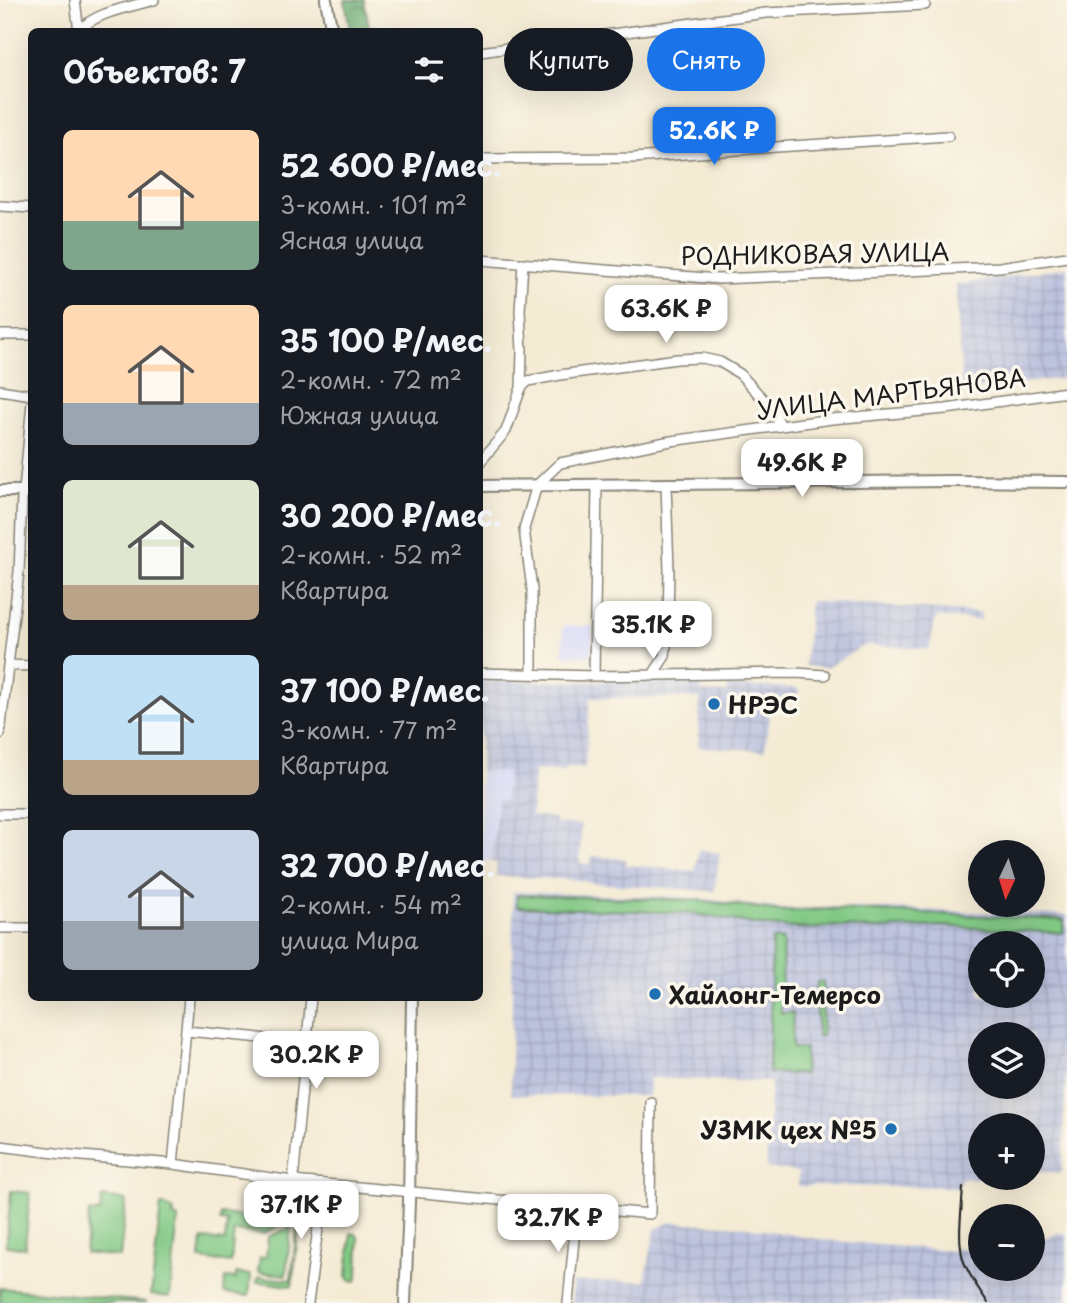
<!DOCTYPE html>
<html lang="ru">
<head>
<meta charset="utf-8">
<style>
	body { margin:0; font-family:"Playpen Sans",sans-serif; background:#242831; color:#f1f3f6; height:100vh; display:flex; flex-direction:column; font-size:26px; white-space:nowrap }
	* { box-sizing:border-box; margin:0 }
	p { font-size:23px; color:#9ea1a6 }
	.icon { flex:none; width:38px; height:38px; fill:none; stroke:currentColor; stroke-width:2; stroke-linecap:round; stroke-linejoin:round }
	.map { position:relative; flex:1; overflow:hidden }
	.side { position:absolute; left:28px; top:28px; width:455px; height:973px; display:flex; flex-direction:column; background:#171b24; border-radius:10px; box-shadow:0 7px 28px #0002 }
	.side>* { flex:none }
	.guide { position:absolute; left:504px; top:28px; width:457px; height:63px; display:flex; gap:14px }
	.needle { width:46px; rotate:184deg }
	.buttons { position:absolute; left:968px; top:840px; display:grid; gap:14px }
	.buttons a { display:grid; place-items:center; width:77px; height:77px; border-radius:50%; background:#171b24; box-shadow:0 7px 28px #0002; font-size:35px }
	.price { position:absolute; translate:-50% -60px; padding:0 16px; border-radius:14px; background:#fff; color:#222; font-size:23px; line-height:46px; filter:drop-shadow(0 2px 4px #0008) }
	.price::after { content:''; position:absolute; left:50%; top:42px; width:21px; height:16px; margin-left:-10px; background:inherit; clip-path:polygon(0 0,100% 0,50% 100%) }
	.price.current { background:#1a73e8; color:#fff }
	ul { padding:0; list-style:none }
	li { display:flex; align-items:center; gap:21px; height:175px; padding:0 35px }
	li span { display:grid; place-items:center; flex:none; width:196px; height:140px; border-radius:10px; color:#555 }
	li>.icon { margin-inline-start:auto }
	span .icon { width:84px; height:84px; fill:#fffc; stroke-width:1 }
	li b { font-size:30px }
	h2 { display:flex; justify-content:space-between; align-items:center; height:84px; padding:0 35px; font-size:30px }
	.tag { padding:0 24px; border-radius:32px; background:#171b24; box-shadow:0 7px 28px #0002; font-size:24px; line-height:63px }
	.tag.current { background:#1a73e8; color:#fff }
	.map>svg:first-child { display:block }
	.built { fill:#d5d8f9 }
	.industrial { fill:url(#industrial-grid); fill-rule:evenodd }
	.grass { fill:#82c985; stroke:#4f7250; stroke-width:2 }
	.forest { fill:url(#forest-crowns); stroke:#426447; stroke-width:2 }
	.park { fill:url(#park-tufts); stroke:#4f7250; stroke-width:2 }
	.lines { fill:none; stroke-linecap:round; stroke-linejoin:round }
	.minor-casing { stroke:#888478; stroke-width:12 }
	.major-casing { stroke:#888478; stroke-width:14 }
	.minor { stroke:#fff; stroke-width:9 }
	.major { stroke:#fff; stroke-width:10 }
	.rail { stroke:#1c1c1c; stroke-width:2 }
	.poi-dot { fill:#1f6fb2; stroke:#fbf7ec; stroke-width:2.5 }
	.labels { text-anchor:middle; dominant-baseline:central; stroke-width:7; stroke-linejoin:round; paint-order:stroke }
	.street-label { font-size:24px; fill:#1c1c1c; stroke:#fbf7ec }
	.poi-label { font-size:24px; font-weight:bold; fill:#1c1c1c; stroke:#fbf7ec; text-anchor:start }
</style>
</head>
<body>
<div class="map">
<svg width="1067" height="1303" viewBox="0 0 1067 1303">
	<defs>
		<pattern id="industrial-grid" width="8" height="8" patternUnits="userSpaceOnUse" patternTransform="scale(1.75)"><rect width="8" height="8" fill="#bdc3de"/><path d="M0 4h8M4 0v8" fill="none" stroke="#a2a7be"/></pattern>
		<pattern id="forest-crowns" width="20" height="18" patternUnits="userSpaceOnUse" patternTransform="scale(1.75)"><rect width="20" height="18" fill="#69ad72"/><path d="M2 6a3 3 0 1 1 6 0M12 15a3 3 0 1 1 6 0" fill="none" stroke="#568c5d"/></pattern>
		<pattern id="park-tufts" width="24" height="20" patternUnits="userSpaceOnUse" patternTransform="scale(1.75)"><rect width="24" height="20" fill="#82c985"/><path d="M3 7l-1-3M5 7V3M7 7l1-3M15 17l-1-3M17 17v-4M19 17l1-3" fill="none" stroke="#70ac72"/></pattern>
	</defs>
	<rect width="100%" height="100%" fill="#fbf7ec"/>
	<filter id="ink" filterUnits="userSpaceOnUse"><feTurbulence type="fractalNoise" baseFrequency=".0143" numOctaves="2"/><feDisplacementMap in="SourceGraphic" scale="14" xChannelSelector="R" yChannelSelector="G"/><feConvolveMatrix kernelMatrix="1 2 1 2 8 2 1 2 1" color-interpolation-filters="sRGB"/></filter>
	<filter id="wash" filterUnits="userSpaceOnUse"><feTurbulence type="fractalNoise" baseFrequency=".00686" numOctaves="4" result="noise"/><feDisplacementMap in="SourceGraphic" scale="28" xChannelSelector="R" yChannelSelector="G"/><feGaussianBlur stdDeviation="1.57" result="paint"/><feColorMatrix in="noise" values="0 0 0 0 0 0 0 0 0 0 0 0 0 0 0 0 0 1.4 0 .05"/><feComposite in="paint" operator="in"/></filter>
	<g filter="url(#wash)">
		<rect width="100%" height="100%" fill="#f4ebd4"/>
		<path class="built" d="M563,626H593L592,656H563Z
			M480,771L507,772L505,801H498L491,861L480,860Z"/>
		<path class="industrial" d="M1067,267V378L962,390L956,285Z
			M810,601L981,613L980,620L936,617L929,649L865,645L826,668L805,666Z
			M480,681L702,682L701,692L727,693V686L798,688V701L771,700L765,750L698,747L700,698H590L585,768L566,767V771L534,770L531,816L555,818V823L581,825L580,863L591,864L592,856L626,859V865L695,871L699,850L720,853L714,891L592,883L580,880L496,876L497,863L491,862L498,800H505L507,772L480,771Z
			M513,892L697,898L783,909L834,907L1067,915V1031L1062,1173L1033,1171L1032,1125H980V1170L977,1172V1179L962,1178L958,1187L798,1186V1172L766,1168L771,1082L649,1078V1096L511,1095ZM980,943H1032V996H980ZM980,1034H1032V1087H980Z
			M670,1222L741,1226L823,1240L954,1251L955,1248L980,1250V1269H1032L1033,1242L1059,1233L1067,1235V1303H572V1282L645,1281L655,1229Z"/>
		<path class="grass" d="M517,895L696,900L782,911L835,909L1064,920L1063,933L942,926L876,929L834,926L811,929L766,926L691,913L517,907Z
			M772,939L783,940L781,1013H793L792,1048L805,1049L804,1074L769,1073Z
			M817,982H823L822,1036H817Z
			M11,1191L30,1193L25,1248L6,1246Z
			M102,1197L126,1200L120,1257L85,1253L89,1212L100,1213Z
			M161,1205H164L174,1211L173,1217L178,1218L170,1297L151,1295Z
			M221,1214L289,1221L263,1234L234,1231L231,1263L200,1259L202,1239L225,1241L227,1222L220,1221Z
			M291,1227L286,1275L258,1272L260,1257H266L268,1237Z
			M297,1227H299L292,1286L257,1282L258,1277L291,1280Z
			M236,1273L251,1275L249,1296L224,1293L225,1278L236,1279Z
			M0,1288L146,1302V1303H0Z"/>
		<path class="forest" d="M345,0H364L370,31H350Z"/>
		<path class="park" d="M351,1233L356,1234L359,1239L358,1278L356,1281L350,1280L347,1276Z"/>
	</g>
	<g filter="url(#ink)">
		<g class="lines">
			<defs>
				<path id="minor" d="M75,0L79,32
					M80,32C89,13 135,6 154,0
					M480,52L766,13L925,5
					M480,159L634,158L776,147L948,136
					M0,206L32,208
					M480,260L718,279L1000,267L1067,257
					M0,335H32
					M521,388L528,381L560,375L677,359L702,358L720,362L740,374L773,410L781,426
					M0,390L32,395
					M480,462L506,431L521,388L522,351L520,311L523,263
					M8,665L32,666
					M480,673L594,676L796,673L825,675
					M532,674V589L524,529L537,485L560,463L671,441L832,419L946,409L1067,392
					M594,676L597,484
					M652,676L665,656L668,626L669,570L666,484
					M0,734L19,572L22,497L24,491L32,402
					M0,814H32
					M0,928H32
					M186,1031L252,1037L335,1049
					M0,1146L71,1155L173,1164L293,1181L650,1214L651,1102
					M173,1164L189,998
					M293,1181L311,998
					M308,1303L324,1184
					M568,1303L577,1208"/>
				<path id="major" d="M326,0L332,32
					M480,486L952,481L1067,482
					M0,491H32
					M405,1303L409,1202L412,998"/>
			</defs>
			<use href="#minor" class="minor-casing"/>
			<use href="#major" class="major-casing"/>
			<use href="#minor" class="minor"/>
			<use href="#major" class="major"/>
			<path class="rail" d="M963,1187C962,1210 957,1237 963,1259C968,1275 979,1289 988,1303"/>
		</g>
	</g>
	<g class="poi-dot">
		<circle cx="714" cy="704" r="7"/>
		<circle cx="655" cy="994" r="7"/>
		<circle cx="891" cy="1129" r="7"/>
	</g>
	<g class="labels">
		<g class="street-label">
			<text transform="translate(815 253) rotate(-1)">РОДНИКОВАЯ УЛИЦА</text>
			<text transform="translate(891 393) rotate(-7)">УЛИЦА МАРТЬЯНОВА</text>
		</g>
		<g class="poi-label">
			<text x="728" y="704">НРЭС</text>
			<text x="669" y="994">Хайлонг-Темерсо</text>
			<text x="877" y="1129" text-anchor="end">УЗМК цех №5</text>
		</g>
	</g>
</svg>
<div class="buttons">
<a><svg class="needle" viewBox="-14 -14 28 28"><path d="M0-13l5 13h-10z" fill="#e53935"/><path d="M0 13l5-13h-10z" fill="#9ea1a6"/></svg></a>
<a><svg class="icon" aria-label="locate" viewBox="0 0 24 24"><circle cx="12" cy="12" r="6"/><path d="M12 2v4M12 18v4M2 12h4M18 12h4"/></svg></a>
<a><svg class="icon" aria-label="layers" viewBox="0 0 24 24"><path d="M12 4l9 5-9 5-9-5zM3 14l9 5 9-5"/></svg></a>
<a>+</a>
<a>−</a>
</div>
<b class="price current" style="left:714px;top:167px">52.6K ₽</b>
<b class="price" style="left:666px;top:345px">63.6K ₽</b>
<b class="price" style="left:802px;top:499px">49.6K ₽</b>
<b class="price" style="left:653px;top:661px">35.1K ₽</b>
<b class="price" style="left:316px;top:1091px">30.2K ₽</b>
<b class="price" style="left:301px;top:1241px">37.1K ₽</b>
<b class="price" style="left:558px;top:1254px">32.7K ₽</b>
<div class="guide">
<a class="tag">Купить</a>
<a class="tag current">Снять</a>
</div>
<section class="side">
<h2>Объектов: 7<svg class="icon" aria-label="filters" viewBox="0 0 24 24"><path d="M4 7h16M4 17h16"/><circle cx="9" cy="7" r="2"/><circle cx="15" cy="17" r="2"/></svg></h2>
<ul>
<li><span style="background:linear-gradient(#ffd9b3 65%,#7fa58c 0)"><svg class="icon" aria-label="home" viewBox="0 0 24 24"><path d="M3 11l9-7 9 7M6 9v11h12V9"/></svg></span><div><b>52 600 ₽/мес.</b><p>3-комн. · 101 m²</p><p>Ясная улица</p></div></li>
<li><span style="background:linear-gradient(#ffd9b3 70%,#9aa5b1 0)"><svg class="icon" aria-label="home" viewBox="0 0 24 24"><path d="M3 11l9-7 9 7M6 9v11h12V9"/></svg></span><div><b>35 100 ₽/мес.</b><p>2-комн. · 72 m²</p><p>Южная улица</p></div></li>
<li><span style="background:linear-gradient(#dfe7d0 75%,#b9a48a 0)"><svg class="icon" aria-label="home" viewBox="0 0 24 24"><path d="M3 11l9-7 9 7M6 9v11h12V9"/></svg></span><div><b>30 200 ₽/мес.</b><p>2-комн. · 52 m²</p><p>Квартира</p></div></li>
<li><span style="background:linear-gradient(#bfe0f5 75%,#b9a48a 0)"><svg class="icon" aria-label="home" viewBox="0 0 24 24"><path d="M3 11l9-7 9 7M6 9v11h12V9"/></svg></span><div><b>37 100 ₽/мес.</b><p>3-комн. · 77 m²</p><p>Квартира</p></div></li>
<li><span style="background:linear-gradient(#c9d6e8 65%,#9aa5b1 0)"><svg class="icon" aria-label="home" viewBox="0 0 24 24"><path d="M3 11l9-7 9 7M6 9v11h12V9"/></svg></span><div><b>32 700 ₽/мес.</b><p>2-комн. · 54 m²</p><p>улица Мира</p></div></li>
</ul>
</section>
</div>
</body>
</html>
